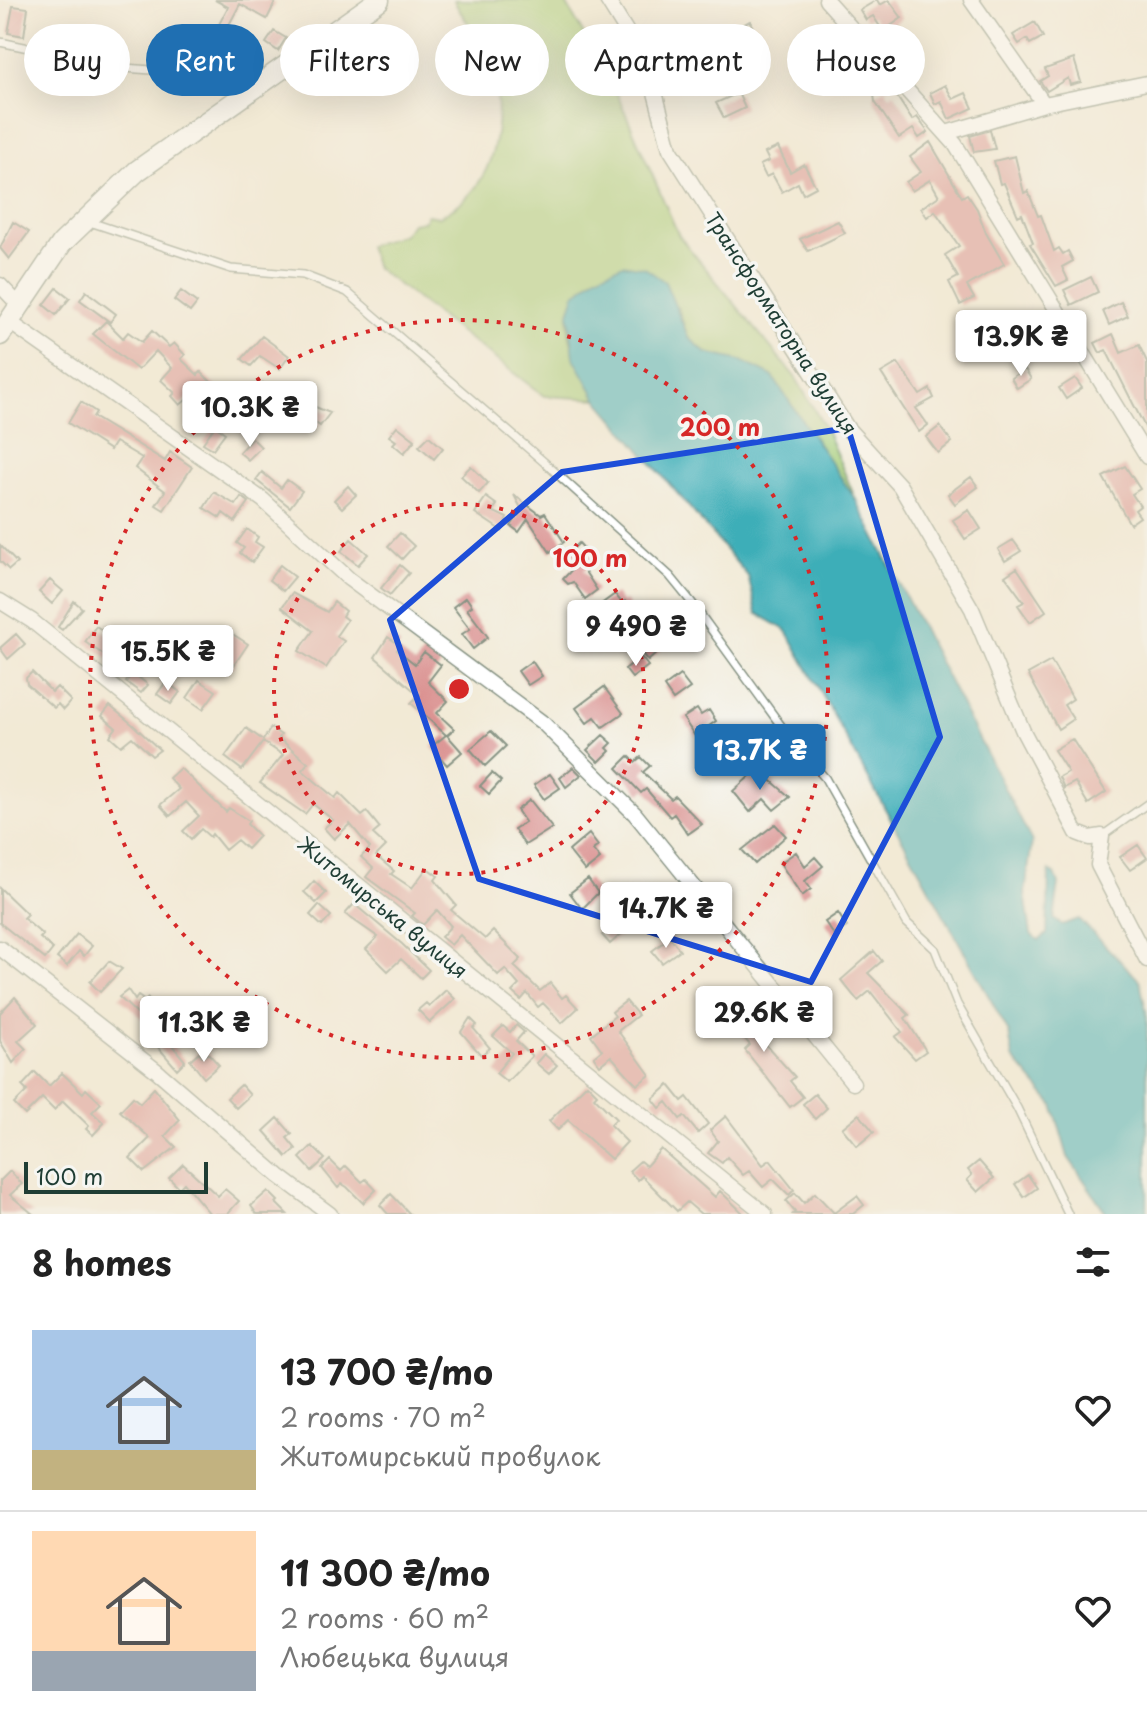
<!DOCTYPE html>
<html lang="en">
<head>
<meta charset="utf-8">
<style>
	body { margin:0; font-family:"Playpen Sans",sans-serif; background:#f2f2f2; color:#222; height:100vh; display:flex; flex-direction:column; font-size:30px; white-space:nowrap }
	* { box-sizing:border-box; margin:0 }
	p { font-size:26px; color:#767676 }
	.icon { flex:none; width:44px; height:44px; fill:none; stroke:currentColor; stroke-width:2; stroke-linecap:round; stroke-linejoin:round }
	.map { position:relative; height:1214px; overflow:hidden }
	.details { display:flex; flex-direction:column; background:#fff; flex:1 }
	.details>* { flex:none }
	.top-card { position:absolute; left:24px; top:24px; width:1100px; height:72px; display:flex; gap:16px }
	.scale { position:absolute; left:24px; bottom:20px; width:184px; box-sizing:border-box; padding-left:8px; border:4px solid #1f3d34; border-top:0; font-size:22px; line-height:28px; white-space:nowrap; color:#1f3d34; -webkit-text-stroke:6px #f6f6f2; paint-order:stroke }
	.price { position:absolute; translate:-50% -68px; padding:0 18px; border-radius:8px; background:#fff; color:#222; font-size:26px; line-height:52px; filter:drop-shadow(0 2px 4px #0008) }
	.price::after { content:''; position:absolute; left:50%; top:48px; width:24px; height:18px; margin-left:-12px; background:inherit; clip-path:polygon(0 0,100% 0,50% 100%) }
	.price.current { background:#1f6fb2; color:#fff }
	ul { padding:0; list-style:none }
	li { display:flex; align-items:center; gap:24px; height:200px; padding:0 32px }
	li+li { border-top:2px solid #e0e0e0 }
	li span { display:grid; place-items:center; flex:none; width:224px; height:160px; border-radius:0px; color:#555 }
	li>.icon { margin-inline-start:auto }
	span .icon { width:96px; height:96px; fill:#fffc; stroke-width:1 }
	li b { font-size:34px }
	h2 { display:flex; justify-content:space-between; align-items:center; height:96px; padding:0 32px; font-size:34px }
	.pill { padding:0 28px; border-radius:36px; background:#fff; box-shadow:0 8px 32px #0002; font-size:28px; line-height:72px }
	.pill.current { background:#1f6fb2; color:#fff }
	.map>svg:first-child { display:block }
	.green { fill:#a6cd78; stroke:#628556; stroke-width:2 }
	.water { fill:#3eaeb8; stroke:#2e7676; stroke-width:2 }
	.building { fill:#da8f8e }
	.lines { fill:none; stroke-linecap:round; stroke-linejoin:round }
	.lane-casing { stroke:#889485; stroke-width:10 }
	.street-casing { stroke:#889485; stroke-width:17 }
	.secondary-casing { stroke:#889485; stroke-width:23 }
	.lane { stroke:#fff; stroke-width:7 }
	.street { stroke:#fff; stroke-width:14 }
	.secondary { stroke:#fff; stroke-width:20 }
	.marked { fill:none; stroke:#1d4ed8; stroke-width:6; stroke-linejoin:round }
	.ring { fill:none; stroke:#d62828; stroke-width:4; stroke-dasharray:4 8 }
	.labels { text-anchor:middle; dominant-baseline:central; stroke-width:7; stroke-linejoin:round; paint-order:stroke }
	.street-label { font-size:20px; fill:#1f3d34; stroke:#f6f6f2 }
	.centre { fill:#d62828; stroke:#f6f6f2; stroke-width:4 }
	.ring-label { font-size:24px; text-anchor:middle; font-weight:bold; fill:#d62828; stroke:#f6f6f2; stroke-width:7; stroke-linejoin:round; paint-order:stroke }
</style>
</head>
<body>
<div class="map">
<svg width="1147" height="1214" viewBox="0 0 1147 1214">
	<rect width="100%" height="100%" fill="#f6f6f2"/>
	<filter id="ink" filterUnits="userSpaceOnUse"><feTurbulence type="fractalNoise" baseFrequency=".0125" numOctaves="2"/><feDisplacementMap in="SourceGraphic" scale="16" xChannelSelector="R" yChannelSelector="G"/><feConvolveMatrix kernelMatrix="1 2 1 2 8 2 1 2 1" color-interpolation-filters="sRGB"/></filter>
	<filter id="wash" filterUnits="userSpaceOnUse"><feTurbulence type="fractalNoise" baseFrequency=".006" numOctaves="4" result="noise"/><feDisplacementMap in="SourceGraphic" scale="32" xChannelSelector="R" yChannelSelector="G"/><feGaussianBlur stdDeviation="1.8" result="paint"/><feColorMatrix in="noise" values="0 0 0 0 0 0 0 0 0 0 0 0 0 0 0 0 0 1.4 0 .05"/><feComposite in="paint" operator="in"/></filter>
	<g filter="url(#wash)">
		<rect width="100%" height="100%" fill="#f2ead6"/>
		<path class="green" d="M454,0H564L615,89L679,236L796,378L826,430L856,500L772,376L741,361L707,353L688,337L678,308L598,275C591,281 579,288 575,296C557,330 581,370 597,399L544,396L376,268L368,246L404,234L412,223L425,221L427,215L439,217C447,211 458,206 465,199C502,165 505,98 487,53C479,34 462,19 454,0Z"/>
		<path class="water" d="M623,264L645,268L665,282L688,337L706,353L741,361L772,376L856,500L1032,842L1025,893L1031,934L1039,940L1047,934L1049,871L1055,874L1059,884L1054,919L1062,925L1079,919L1140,981L1147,1016V1214H1107L1068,1157L1053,1105L1013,1058L1009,1033L787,631L757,613L748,576L597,399L574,358L569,313L575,294L598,275Z"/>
		<g id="blocks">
			<path class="building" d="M215,0H269L275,3L267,19L240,4L221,40L213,36L228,7Z
				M877,0L880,5L889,0L902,18L883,31L873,16L866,20L860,10Z
				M13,6L28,8L24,36L8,33Z
				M750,21L757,37L712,57L704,38L719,32L721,37Z
				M1035,22L1043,37L1030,44L1027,39L1019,44L1013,35Z
				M274,31L286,38L278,51L266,43Z
				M907,36L914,46L899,57L892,47Z
				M835,39L859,62L862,60L868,70L855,80L848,70L851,69L828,47Z
				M1074,59L1081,82L1070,85L1068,78L1047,91L1040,81L1048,76L1045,69Z
				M945,85L953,99L966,93L973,108L949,119L941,101L935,104L930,93Z
				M885,88L890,95L894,92L912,120L917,117L928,132L919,138L913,129L899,138L875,102L874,95Z
				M738,93L745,108L724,118L716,103Z
				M990,130L995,149L974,152L970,136Z
				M930,142L962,197L967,194L977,209L986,233L1004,264L967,286L974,298L960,305L949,282L958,277L945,255L959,246L935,211L927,217L921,208L939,196L930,180L912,191L906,182L921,172L910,157Z
				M778,147L790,172L804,164L816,187L803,194L798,183L782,192L772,174L766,177L760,165L769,161L765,153Z
				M1015,156L1024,193L1028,191L1038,216L1041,215L1054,251L1059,248L1063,254L1068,251L1073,261L1062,267L1068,280L1056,286L1030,244L1033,243L1022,214L1018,216L1004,183L1000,184L994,161Z
				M838,221L845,233L808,251L800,239Z
				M13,222L29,232L9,259L0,248Z
				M1091,277L1098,292L1071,305L1064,290Z
				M57,288L70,298L56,315L44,305Z
				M86,291L116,314L110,322L80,300Z
				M181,291L197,303L190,312L174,300Z
				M1121,302L1128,316L1109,325L1103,311Z
				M1035,317L1044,331L1034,338L1025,324Z
				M106,321L123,338L128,332L142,342L152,331L169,347L174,343L185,355L181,359L198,375L201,372L217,388L198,406L190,397L180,405L172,396L175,393L161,380L172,368L156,351L138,370L93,334Z
				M1113,334L1121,353L1139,345L1147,362V431L1106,350L1100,353L1095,343Z
				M262,336L289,356L280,369L260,356L251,366L242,359Z
				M898,363L920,395L930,389L934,398L916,408L928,425L919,432L881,373Z
				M1025,369L1031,379L1017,388L1011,378Z
				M1075,378L1082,388L1066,399L1059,388Z
				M263,383L297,407L301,401L330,413L320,426L297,409L292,415L280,408L275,415L252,398Z
				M81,402L96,412L93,417L165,461L170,452L192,467L164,510L156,505L165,491L135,468L142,458L115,442L110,450L68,423Z
				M215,426L225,433L213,449L203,443Z
				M397,426L415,440L404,453L393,444L396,441L389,436Z
				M940,426L952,442L938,453L926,437Z
				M429,436L443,448L434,459L419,446Z
				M252,438L261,447L248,460L239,452Z
				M471,466L488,483L479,493L461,476Z
				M1125,466L1140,489L1132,494L1140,506L1135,510L1140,517L1130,524L1103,477Z
				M262,472L281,488L287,480L302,491L290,507L256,480Z
				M971,477L978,487L955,504L948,494Z
				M348,486L356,495L342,508L334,500Z
				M214,492L236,505L241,497L249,502L235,522L223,513L220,518L204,508Z
				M514,495L541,515L545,513L564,542L550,552L528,519L519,532L511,526L522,510Z
				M486,497L497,505L492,511L507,518L502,531L475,513Z
				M969,510L981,529L965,539L953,520Z
				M247,529L258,537L255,542L263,547L252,562L240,553L244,548L237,543Z
				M400,533L414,546L402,559L388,546Z
				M351,539L368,554L358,565L341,551Z
				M1013,540L1021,551L1005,561L998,549Z
				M579,543L595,561L584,570L597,590L585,599L573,582L568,584L563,579L580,561L571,551Z
				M0,545L17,563L9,570L0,561Z
				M280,565L295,577L283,591L269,580Z
				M400,565L409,573L390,595L381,588Z
				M1017,568L1046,611L1030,622L1018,605L1024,602L1005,576Z
				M50,580L63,591L52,604L39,592Z
				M292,593L327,612L334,602L345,611L342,616L347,620L336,636L344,641L326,668L299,651L313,631L282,607Z
				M615,594L622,603L625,601L648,633L655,626L669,642L648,661L617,622L602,632L596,624L608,616L600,605Z
				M466,597L472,606L467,609L488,637L473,649L462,634L470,629L453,607Z
				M74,601L82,608L62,630L58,627Z
				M96,626L127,647L114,662L85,642Z
				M228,631L248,644L232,668L221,660L227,651L218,646Z
				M16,634L25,644L8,659L0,648Z
				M388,637L400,645L397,650L415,664L424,652L441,665L428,682L448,701L437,713L454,729L447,735L462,752L447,765L431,747L446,735L411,703L419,695L375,657Z
				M641,657L648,666L632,678L625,669Z
				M532,661L542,676L528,685L518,671Z
				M1051,661L1073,699L1064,705L1073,719L1058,729L1028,674Z
				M32,672L52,692L57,687L71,701L63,710L58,704L54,708L27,684L26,678Z
				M133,673L148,685L141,693L126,682Z
				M680,675L690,688L673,700L664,687Z
				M199,680L216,691L203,709L187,698Z
				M166,682L180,692L171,704L157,694Z
				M604,687L623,713L603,727L595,717L587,723L576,708Z
				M110,706L132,724L160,750L152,756L132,737L121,746L110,736L116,728L102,716Z
				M697,709L701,715L709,710L716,721L695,736L683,718Z
				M246,728L263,740L271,728L281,735L279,738L308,763L302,770L335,798L339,793L362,816L367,812L380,828L373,834L386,846L376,856L394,871L391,874L412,888L427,868L438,876L435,880L456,905L451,910L485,939L493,931L521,959L514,966L540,991L550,983L562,998L566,995L578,1008L562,1023L543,1003L538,1007L527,993L521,1000L512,992L519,985L505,969L498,975L460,935L451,945L441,937L451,926L437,910L423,925L412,916L415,913L366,877L373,868L361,857L370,848L350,824L334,839L324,828L333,820L313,804L305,814L260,783L283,755L263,742L242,770L225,757Z
				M491,731L506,746L485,766L470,749Z
				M603,735L612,743L607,748L610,751L599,762L587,750Z
				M1072,739L1106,792L1088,804L1075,782L1064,788L1059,777L1068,772L1054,750Z
				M629,756L635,762L641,757L650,766L643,772L671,799L675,796L702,824L688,834L674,814L670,817L646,789L641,793L617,768Z
				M573,767L581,775L566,787L560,778Z
				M180,768L226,812L229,808L249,821L247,824L259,836L247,849L237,840L225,850L212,834L210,837L201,829L191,839L183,831L199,816L186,802L170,816L160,805L179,789L169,778Z
				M758,769L790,797L774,810L764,799L750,812L733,791Z
				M492,773L501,781L489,794L480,786Z
				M550,774L560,788L544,799L534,785Z
				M530,800L552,828L525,845L514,829L525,822L517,810Z
				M775,824L786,836L755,864L742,850Z
				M589,834L598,846L593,850L600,859L585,871L569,851Z
				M1138,845L1147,858L1130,870L1120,857Z
				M796,852L805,866L815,857L823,866L805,881L811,889L802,896L780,863Z
				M588,879L598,893L582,909L570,893Z
				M314,881L326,893L316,903L304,892Z
				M0,888L27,914L23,918L43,935L40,938L53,949L45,959L0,923Z
				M354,904L402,944L429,970L421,978L401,959L388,971L366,949L378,937L345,914Z
				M319,905L331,916L322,926L310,915Z
				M838,913L847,927L834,935L825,922Z
				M617,922L625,931L610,944L602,935Z
				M77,934L92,946L84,956L79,951L67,966L57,958Z
				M670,937L680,950L662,963L652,951Z
				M874,951L882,961L868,973L909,1015L905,1018L926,1051L915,1059L895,1037L902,1032L870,991L858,1001L841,980Z
				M109,961L122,969L100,992L90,982Z
				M128,990L135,1000L138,996L145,1001L148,998L175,1032L167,1039L185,1061L177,1069L145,1032L151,1027L119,997Z
				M446,990L455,999L430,1022L418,1010L426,1003L429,1006Z
				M15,997L37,1024L18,1041L26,1049L13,1063L0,1041V1013Z
				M626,1001L638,1015L618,1031L650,1075L637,1085L611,1056L600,1065L594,1057L602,1050L591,1035L615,1016L612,1012Z
				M743,1002L764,1029L757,1035L795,1077L790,1081L803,1097L790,1107L745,1050L750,1045L726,1016Z
				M470,1018L477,1025L473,1028L490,1048L481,1055L461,1032Z
				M516,1025L524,1032L516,1041L532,1056L507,1082L496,1073L512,1053L493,1036L503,1026L510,1032Z
				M199,1052L203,1057L208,1053L219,1065L204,1078L190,1060Z
				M544,1054L557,1065L549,1074L536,1063Z
				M35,1072L49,1086L62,1073L83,1093L86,1089L101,1103L92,1112L104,1123L93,1135L86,1129L89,1126L63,1101L54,1110L42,1098L25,1115L14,1104L27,1091L22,1086Z
				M587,1084L597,1094L594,1097L616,1119L610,1125L627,1142L611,1159L568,1120L558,1130L549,1121Z
				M241,1085L250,1095L236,1108L227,1098Z
				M669,1085L682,1101L687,1097L708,1124L698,1133L684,1116L680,1119L667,1102L660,1108L653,1099Z
				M154,1088L180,1120L165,1136L176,1147L144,1172L130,1158L150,1138L120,1111L133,1097L140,1103Z
				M815,1094L827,1108L815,1119L803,1104Z
				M859,1114L874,1132L857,1146L842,1128Z
				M726,1116L763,1165L770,1160L794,1190L789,1195L773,1179L763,1187L749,1171L743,1175L727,1157L722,1163L708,1153L718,1141L710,1130Z
				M278,1118L292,1134L287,1138L296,1149L287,1157L264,1131Z
				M312,1146L325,1159L312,1171L300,1158Z
				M661,1149L715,1197L720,1191L744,1214H701L687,1202L677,1211L642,1176L638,1180L629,1171L640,1161L646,1166Z
				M330,1160L341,1171L346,1166L362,1182L366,1179L376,1190L363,1203L347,1187L342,1184L338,1188L322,1168Z
				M979,1161L994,1178L978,1192L967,1180L972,1175L968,1170Z
				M183,1164L218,1196L225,1189L239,1201L227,1214H210L184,1183L179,1188L169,1178Z
				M10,1171L22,1184L10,1195L33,1214H0V1181Z
				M1028,1175L1037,1188L1024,1197L1015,1184Z
				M268,1191L278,1201L276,1203L287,1214H257L251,1206Z
				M795,1193L804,1203L815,1193L834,1213L857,1196L864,1205L853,1214H793L795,1212L786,1201Z
				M391,1194L410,1214H388L380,1205Z"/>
		</g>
	</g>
	<g filter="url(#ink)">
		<use href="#blocks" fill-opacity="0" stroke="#889485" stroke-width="2"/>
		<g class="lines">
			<defs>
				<path id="lane" d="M0,42L124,68L234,76L255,85
					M87,221L231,269L303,275L347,292L544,462L670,576L692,603L787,734L825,778L907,923L935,949L957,1004L1017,1108L1068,1214
					M1102,836L1147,804"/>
				<path id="street" d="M607,0L648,66L670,149L848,429L900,486L972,609L1023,731L1077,833L1090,838L1102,836L1098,865L1147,960
					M826,0L955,144L1147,457
					M971,0L1044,104
					M946,133L1044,104L1147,83
					M0,285L18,304
					M8,321L263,500L349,579L543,723L635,814L853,1083
					M0,601L32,621L765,1214
					M0,948L157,1071L279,1176L330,1214"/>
				<path id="secondary" d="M0,335L62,243L137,171L379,0"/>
			</defs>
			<use href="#lane" class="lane-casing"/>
			<use href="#street" class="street-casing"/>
			<use href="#secondary" class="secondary-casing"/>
			<use href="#lane" class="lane"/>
			<use href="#street" class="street"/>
			<use href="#secondary" class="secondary"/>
		</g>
	</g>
	<path d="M0 0H1147V1214H0ZM848,428L940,737L811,982L479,879L390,620L562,472Z" fill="#f2ead6" fill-opacity=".55" fill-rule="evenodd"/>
	<path class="marked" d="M848,428L940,737L811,982L479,879L390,620L562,472Z"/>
	<g class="ring">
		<circle cx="459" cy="689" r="185"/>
		<circle cx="459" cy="689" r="369"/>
	</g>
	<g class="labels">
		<g class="street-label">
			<text transform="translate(782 323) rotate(57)">Трансформаторна вулиця</text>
			<text transform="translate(383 907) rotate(39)">Житомирська вулиця</text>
		</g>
	</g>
	<circle cx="459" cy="689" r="12" class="centre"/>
	<g class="ring-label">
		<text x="720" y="436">200 m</text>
		<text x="590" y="567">100 m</text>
	</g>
</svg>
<div class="scale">100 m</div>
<b class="price" style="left:1021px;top:378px">13.9K ₴</b>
<b class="price" style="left:250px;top:449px">10.3K ₴</b>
<b class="price" style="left:636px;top:668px">9 490 ₴</b>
<b class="price" style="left:168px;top:693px">15.5K ₴</b>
<b class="price current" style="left:760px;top:792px">13.7K ₴</b>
<b class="price" style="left:666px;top:950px">14.7K ₴</b>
<b class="price" style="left:764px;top:1054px">29.6K ₴</b>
<b class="price" style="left:204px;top:1064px">11.3K ₴</b>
<div class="top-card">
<a class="pill">Buy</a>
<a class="pill current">Rent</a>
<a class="pill">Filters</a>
<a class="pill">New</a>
<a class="pill">Apartment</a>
<a class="pill">House</a>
</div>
</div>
<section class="details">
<h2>8 homes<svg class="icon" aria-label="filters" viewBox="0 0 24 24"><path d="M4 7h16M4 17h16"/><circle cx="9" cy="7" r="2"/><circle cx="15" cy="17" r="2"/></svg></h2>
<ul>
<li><span style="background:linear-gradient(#a9c7e8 75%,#c2b280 0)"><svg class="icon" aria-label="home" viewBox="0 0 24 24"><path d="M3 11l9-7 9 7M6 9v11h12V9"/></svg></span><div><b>13 700 ₴/mo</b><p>2 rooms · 70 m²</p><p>Житомирський провулок</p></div><svg class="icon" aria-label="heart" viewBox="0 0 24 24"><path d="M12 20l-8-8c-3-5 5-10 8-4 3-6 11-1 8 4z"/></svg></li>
<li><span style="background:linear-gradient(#ffd9b3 75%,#9aa5b1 0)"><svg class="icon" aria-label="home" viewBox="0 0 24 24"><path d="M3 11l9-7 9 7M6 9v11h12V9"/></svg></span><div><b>11 300 ₴/mo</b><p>2 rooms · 60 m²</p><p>Любецька вулиця</p></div><svg class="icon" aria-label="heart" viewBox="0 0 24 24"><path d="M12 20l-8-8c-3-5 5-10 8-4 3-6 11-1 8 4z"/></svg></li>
</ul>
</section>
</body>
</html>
